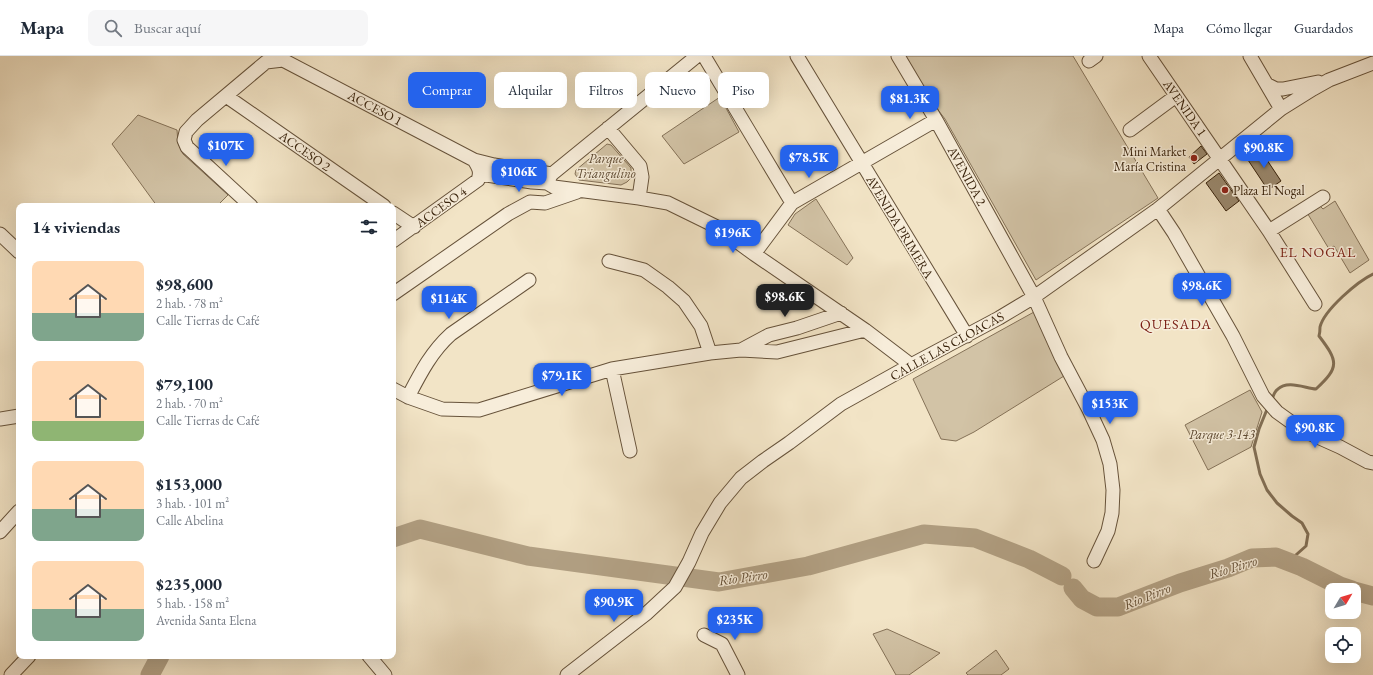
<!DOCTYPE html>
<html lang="es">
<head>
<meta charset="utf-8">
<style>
	body { margin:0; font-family:"EB Garamond",serif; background:#f6f6f7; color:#1f2937; height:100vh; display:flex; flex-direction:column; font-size:15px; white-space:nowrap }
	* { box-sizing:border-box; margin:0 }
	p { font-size:13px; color:#747a83 }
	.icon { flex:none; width:22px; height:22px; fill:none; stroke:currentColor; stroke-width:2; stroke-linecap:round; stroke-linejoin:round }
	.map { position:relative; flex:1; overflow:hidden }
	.details { position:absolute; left:16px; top:147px; width:380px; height:456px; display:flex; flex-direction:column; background:#fff; border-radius:8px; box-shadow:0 4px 16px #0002 }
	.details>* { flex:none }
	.banner { position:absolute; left:408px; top:16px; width:380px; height:36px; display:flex; gap:8px }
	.needle { width:26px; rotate:52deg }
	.tools { position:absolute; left:1325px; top:527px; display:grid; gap:8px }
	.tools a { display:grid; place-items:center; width:36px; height:36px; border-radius:8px; background:#fff; box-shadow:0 4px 16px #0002; font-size:20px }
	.price { position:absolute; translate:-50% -34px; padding:0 9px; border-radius:8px; background:#2563eb; color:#fff; font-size:13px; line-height:26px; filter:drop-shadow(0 1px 2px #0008) }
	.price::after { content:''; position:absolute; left:50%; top:24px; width:12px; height:9px; margin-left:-6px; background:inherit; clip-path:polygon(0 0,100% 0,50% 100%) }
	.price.active { background:#222; color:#fff }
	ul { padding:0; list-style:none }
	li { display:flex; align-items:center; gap:12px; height:100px; padding:0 16px }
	li span { display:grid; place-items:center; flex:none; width:112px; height:80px; border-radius:8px; color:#555 }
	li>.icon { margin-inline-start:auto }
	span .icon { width:48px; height:48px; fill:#fffc; stroke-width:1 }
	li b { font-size:17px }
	h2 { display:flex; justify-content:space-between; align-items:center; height:48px; padding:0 16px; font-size:17px }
	.chip { padding:0 14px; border-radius:8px; background:#fff; box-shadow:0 4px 16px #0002; font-size:14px; line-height:36px }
	.chip.active { background:#2563eb; color:#fff }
	header { display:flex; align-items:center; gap:24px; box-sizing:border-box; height:56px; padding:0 20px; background:#fff; border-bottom:1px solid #e0e1e3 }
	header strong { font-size:19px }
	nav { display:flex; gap:22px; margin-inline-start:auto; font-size:14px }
	.search { width:280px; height:36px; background:#f6f6f7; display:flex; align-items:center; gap:10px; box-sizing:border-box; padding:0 14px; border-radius:8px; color:#747a83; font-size:15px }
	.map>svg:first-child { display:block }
	.green { fill:#d2c3a6; stroke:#857258 }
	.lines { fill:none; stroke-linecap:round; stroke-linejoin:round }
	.stream { stroke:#826f55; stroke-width:3 }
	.river { stroke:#b3a286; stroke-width:19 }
	.building { fill:#99876c; stroke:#38220b }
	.minor-casing { stroke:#66523a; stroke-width:15 }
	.minor { stroke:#f7edda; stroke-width:13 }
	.poi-dot { fill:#8f2418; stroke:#f7edda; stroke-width:1.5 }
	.labels { text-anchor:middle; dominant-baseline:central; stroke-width:3; stroke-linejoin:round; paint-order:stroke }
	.street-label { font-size:13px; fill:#38220b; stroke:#f7edda }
	.poi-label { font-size:13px; fill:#38220b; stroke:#f7edda; text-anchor:end }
	.park-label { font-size:13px; font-style:italic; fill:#5e4a32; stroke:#f7edda }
	.neighbourhood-label { font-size:14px; letter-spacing:1px; fill:#7a1f14; stroke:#f7edda }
	.water-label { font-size:14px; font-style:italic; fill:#634f36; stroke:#f7edda }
</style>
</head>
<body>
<header>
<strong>Mapa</strong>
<div class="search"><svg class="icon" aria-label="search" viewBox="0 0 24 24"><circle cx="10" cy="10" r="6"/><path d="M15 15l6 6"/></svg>Buscar aquí</div>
<nav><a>Mapa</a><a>Cómo llegar</a><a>Guardados</a></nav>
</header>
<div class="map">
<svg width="1373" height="619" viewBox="0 0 1373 619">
	<rect width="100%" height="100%" fill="#f2e4c6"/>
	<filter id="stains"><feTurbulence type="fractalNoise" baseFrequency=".005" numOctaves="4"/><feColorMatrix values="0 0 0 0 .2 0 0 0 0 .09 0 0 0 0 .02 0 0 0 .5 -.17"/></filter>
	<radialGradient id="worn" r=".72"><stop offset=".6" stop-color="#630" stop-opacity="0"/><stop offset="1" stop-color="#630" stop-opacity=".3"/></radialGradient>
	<path class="green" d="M902,0H1073L1158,142L1036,224L945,63L922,33Z
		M720,41L739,76L684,108L662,80Z
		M138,59L177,74L178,87L183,98L228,139L217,150H157L112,88Z
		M607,88L611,89L631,112V122L627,126L621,129L579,124L575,118L576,114Z
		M816,143L853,202L847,209L788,169L795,158Z
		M1335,145L1369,204L1350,217L1334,190L1329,193L1306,155L1319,149L1323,153Z
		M1034,256L1064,320L974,376L956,385L941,383L913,323Z
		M1250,334L1262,356L1251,391L1208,414L1185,369Z
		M887,573L940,597L909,619H896L873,578Z
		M996,594L1009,613L1001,619H968L966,617Z"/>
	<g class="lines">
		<path class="stream" d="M1272,344C1273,340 1275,335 1278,333C1287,324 1305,332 1316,333C1340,311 1338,305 1319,280C1320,277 1320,274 1320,271C1324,254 1358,225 1373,218
			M1268,351L1259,373L1254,391L1260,418L1267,434L1277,447L1292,460L1302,467L1308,478L1306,490L1288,506"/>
		<path class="river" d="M393,482L420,473L528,500L719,526L808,510L924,478L975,482L1029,503L1062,520
			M1073,532L1082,543L1097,551H1118L1180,527L1228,512L1252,502L1276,501L1302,511L1340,530L1352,534
			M1354,535L1373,540
			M150,619L160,600"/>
	</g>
	<path class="building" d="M1201,90L1207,98L1194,108L1189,101Z
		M1259,92L1281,125L1268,134L1246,101Z
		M1219,117L1239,145L1226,155L1206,127Z"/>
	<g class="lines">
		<defs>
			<path id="minor" d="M704,0L792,147
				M797,0L967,280
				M898,0L936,64L1034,241L1061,301L1089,354L1103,384L1110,408L1113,434L1112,457L1108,475L1094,505
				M1149,0L1269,175L1315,248
				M1250,0L1281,53
				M1089,5L1096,0
				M1268,29L1276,33H1283L1318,26
				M226,40L384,150
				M608,72L640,110L642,121L639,142
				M1130,74L1176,40
				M474,104L494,109L552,118
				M480,118L532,126L547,127
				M547,127L554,131L639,142L668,147L717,171L754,198L865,274L911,309
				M547,127L550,121L552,118L697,0
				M251,150L187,91L184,84L186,76L197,64L266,6L283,4L474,104C479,112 481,116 478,124L393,185
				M1158,153L1174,177L1233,280L1263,340L1277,356L1302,374L1340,391L1368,406L1373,407
				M393,157L414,171
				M1269,175L1323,141
				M0,178L19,196
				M754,198L792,147L936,64
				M609,205L644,214L668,231L684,245L701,270L710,297
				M393,238L508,158L530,146L545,147L577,136
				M741,294L769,279L797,272L841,257
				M612,313L630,395
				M393,333L408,341L442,353L479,354L612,313L710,297L741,294L777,296L865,274
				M408,341C420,318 431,296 451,278L529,224
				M0,363L19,360
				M0,476L19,455
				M704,579L722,588L738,619
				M369,600L385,619
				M11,619L29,600
				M567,619L647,557L675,531L689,506L702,477L720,447L741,422L763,405L789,387L841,348L911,309L999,262L1034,241L1158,153L1281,53L1313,33L1329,24L1373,7"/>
		</defs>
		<use href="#minor" class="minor-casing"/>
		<use href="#minor" class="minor"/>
	</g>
	<g class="poi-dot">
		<circle cx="1194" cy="102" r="4"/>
		<circle cx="1225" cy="134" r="4"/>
	</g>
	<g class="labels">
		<g class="street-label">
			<text transform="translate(375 52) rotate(28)">ACCESO 1</text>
			<text transform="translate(1185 52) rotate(55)">AVENIDA 1</text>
			<text transform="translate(305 95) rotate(35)">ACCESO 2</text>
			<text transform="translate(967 120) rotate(61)">AVENIDA 2</text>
			<text transform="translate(441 151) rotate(-36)">ACCESO 4</text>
			<text transform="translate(900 171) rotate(59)">AVENIDA PRIMERA</text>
			<text transform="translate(947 290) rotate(-29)">CALLE LAS CLOACAS</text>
		</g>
		<g class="poi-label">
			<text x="1186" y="95">Mini Market<tspan x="1186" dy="15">María Cristina</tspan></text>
			<text x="1233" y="134" text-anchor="start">Plaza El Nogal</text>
		</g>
		<g class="park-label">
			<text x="606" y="102">Parque<tspan x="606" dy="15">Triangulino</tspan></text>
			<text x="1222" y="378">Parque 3-143</text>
		</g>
		<g class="neighbourhood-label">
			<text x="1318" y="196">EL NOGAL</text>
			<text x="1176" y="268">QUESADA</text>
		</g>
		<g class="water-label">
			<text transform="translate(1233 511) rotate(-17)">Río Pirro</text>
			<text transform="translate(743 521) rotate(-8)">Rio Pirro</text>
			<text transform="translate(1147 540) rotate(-22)">Rio Pirro</text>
		</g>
	</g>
	<rect width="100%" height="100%" filter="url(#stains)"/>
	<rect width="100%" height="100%" fill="url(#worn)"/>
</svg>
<div class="tools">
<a><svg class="needle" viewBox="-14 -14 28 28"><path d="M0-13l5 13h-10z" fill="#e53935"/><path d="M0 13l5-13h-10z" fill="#747a83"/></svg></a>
<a><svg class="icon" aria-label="locate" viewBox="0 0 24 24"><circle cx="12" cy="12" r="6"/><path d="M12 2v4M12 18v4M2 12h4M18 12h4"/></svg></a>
</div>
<b class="price" style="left:910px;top:64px">$81.3K</b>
<b class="price" style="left:226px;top:111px">$107K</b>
<b class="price" style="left:1264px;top:113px">$90.8K</b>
<b class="price" style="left:809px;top:123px">$78.5K</b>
<b class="price" style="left:519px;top:137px">$106K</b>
<b class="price" style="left:733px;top:198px">$196K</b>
<b class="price" style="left:1202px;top:251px">$98.6K</b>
<b class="price active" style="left:785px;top:262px">$98.6K</b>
<b class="price" style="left:449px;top:264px">$114K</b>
<b class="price" style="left:562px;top:341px">$79.1K</b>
<b class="price" style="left:1110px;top:369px">$153K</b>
<b class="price" style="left:1315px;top:393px">$90.8K</b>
<b class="price" style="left:614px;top:567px">$90.9K</b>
<b class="price" style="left:735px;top:585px">$235K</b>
<div class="banner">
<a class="chip active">Comprar</a>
<a class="chip">Alquilar</a>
<a class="chip">Filtros</a>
<a class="chip">Nuevo</a>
<a class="chip">Piso</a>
</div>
<section class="details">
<h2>14 viviendas<svg class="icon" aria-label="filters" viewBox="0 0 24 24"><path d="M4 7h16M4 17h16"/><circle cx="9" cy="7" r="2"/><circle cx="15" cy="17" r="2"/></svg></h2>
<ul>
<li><span style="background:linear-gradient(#ffd9b3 65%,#7fa58c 0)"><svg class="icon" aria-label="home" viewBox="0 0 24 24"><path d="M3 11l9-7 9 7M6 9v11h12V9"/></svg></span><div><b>$98,600</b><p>2 hab. · 78 m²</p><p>Calle Tierras de Café</p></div></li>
<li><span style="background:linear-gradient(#ffd9b3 75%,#8fb573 0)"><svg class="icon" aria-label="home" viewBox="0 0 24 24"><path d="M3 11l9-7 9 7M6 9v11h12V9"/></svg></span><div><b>$79,100</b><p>2 hab. · 70 m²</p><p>Calle Tierras de Café</p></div></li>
<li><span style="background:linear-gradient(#ffd9b3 60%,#7fa58c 0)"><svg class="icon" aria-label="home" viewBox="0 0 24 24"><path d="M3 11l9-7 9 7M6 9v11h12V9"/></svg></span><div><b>$153,000</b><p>3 hab. · 101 m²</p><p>Calle Abelina</p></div></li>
<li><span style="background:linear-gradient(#ffd9b3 60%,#7fa58c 0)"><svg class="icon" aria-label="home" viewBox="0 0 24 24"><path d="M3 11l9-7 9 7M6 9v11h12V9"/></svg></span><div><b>$235,000</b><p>5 hab. · 158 m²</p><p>Avenida Santa Elena</p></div></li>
</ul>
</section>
</div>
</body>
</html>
